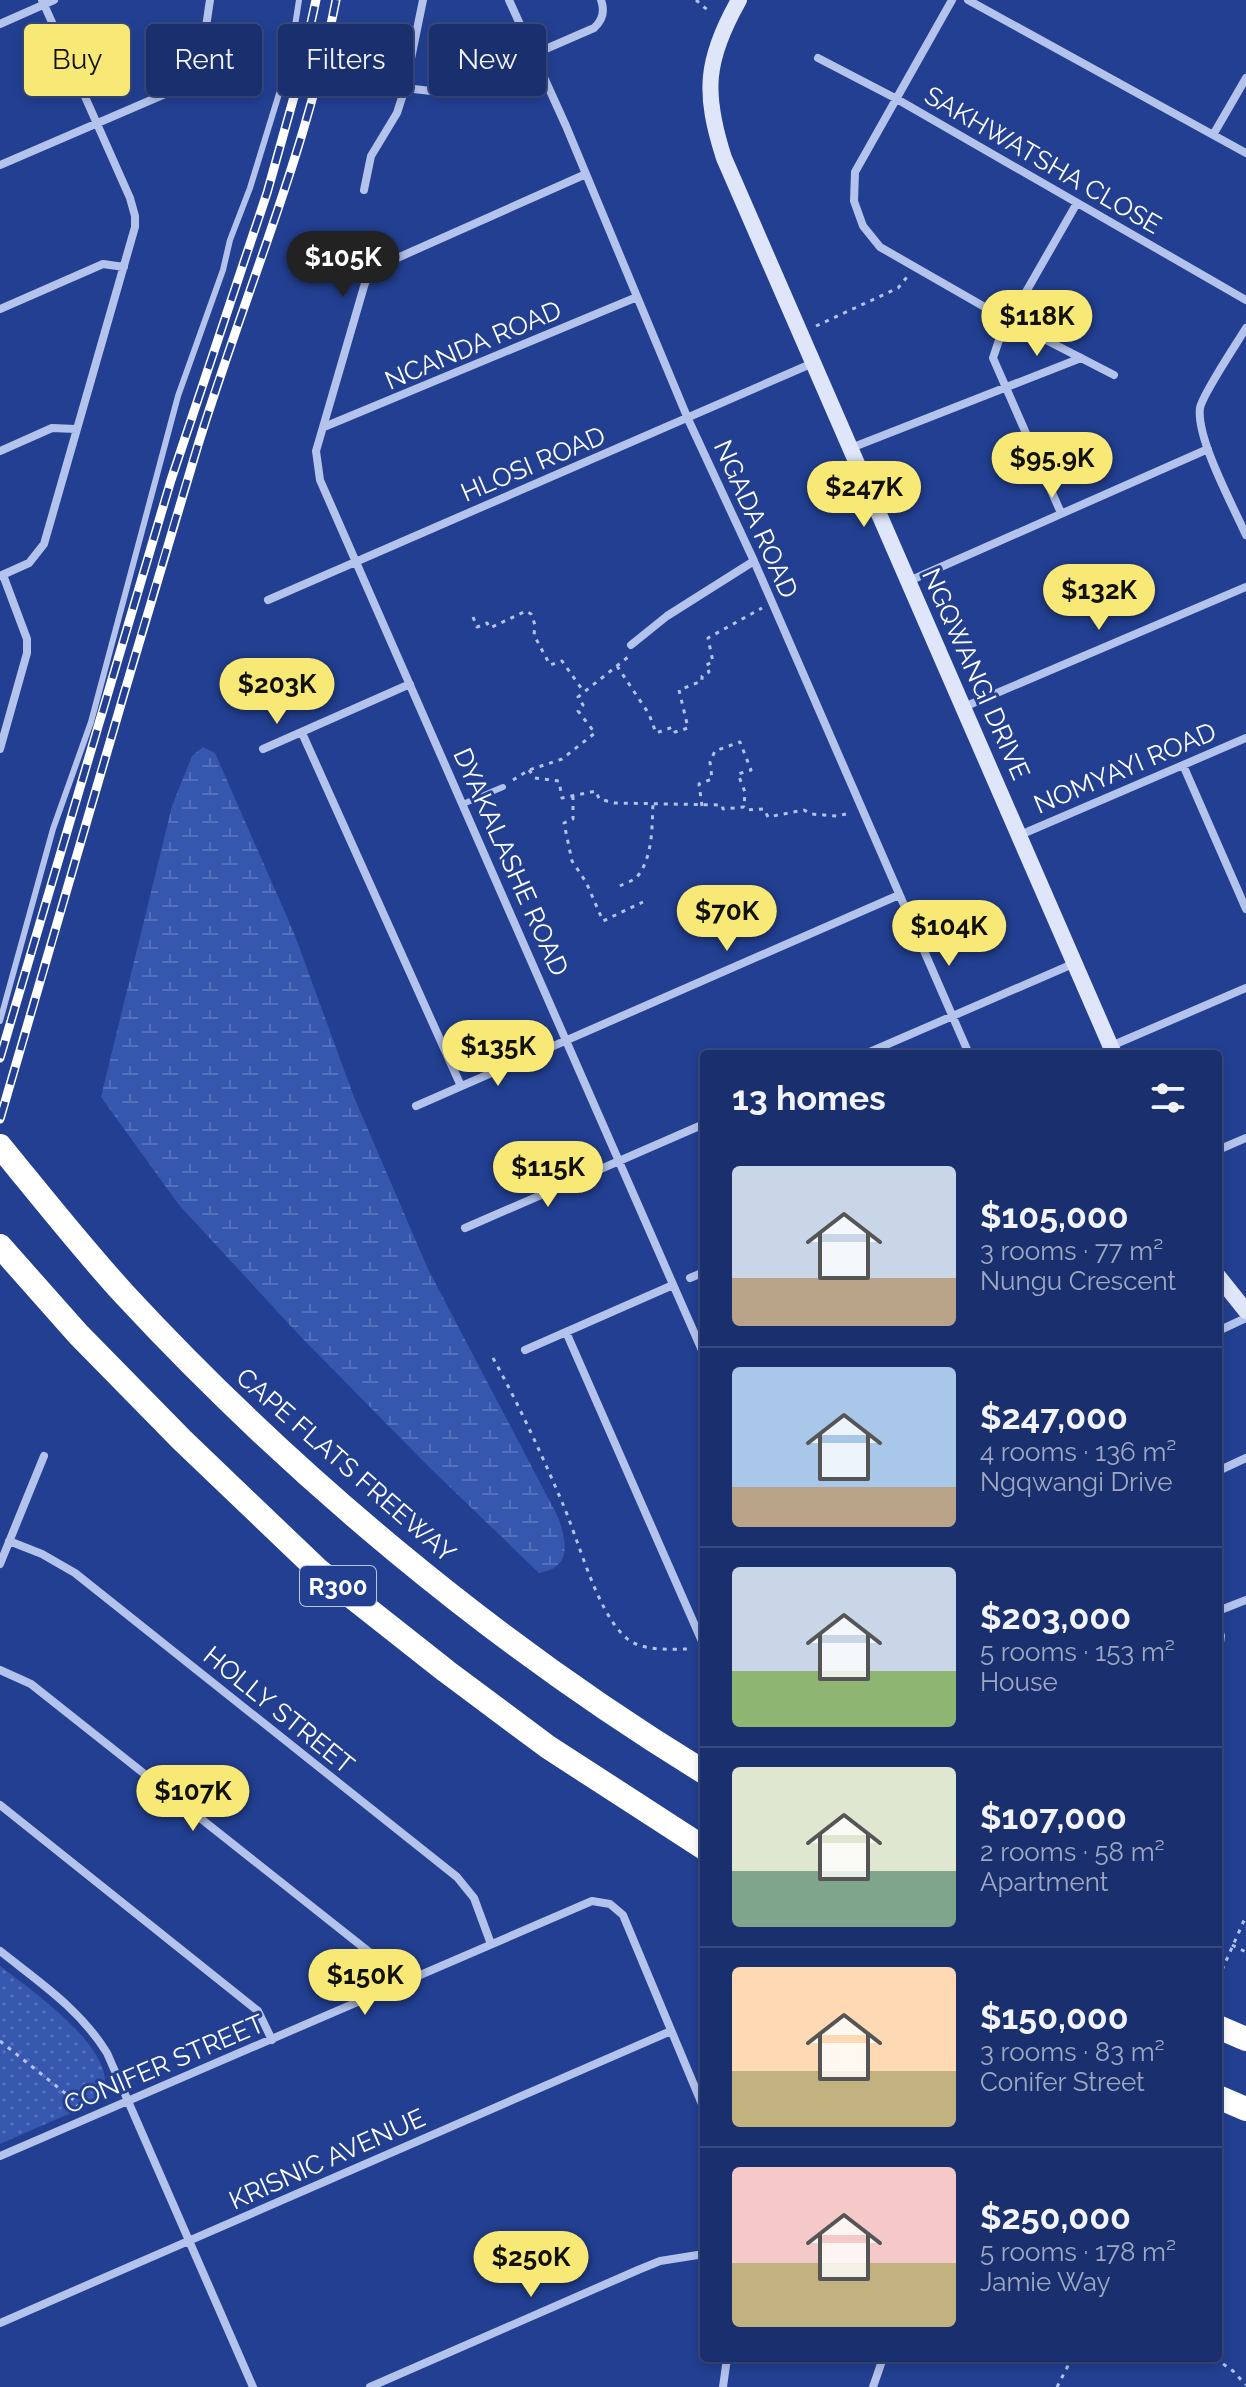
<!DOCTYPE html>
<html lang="en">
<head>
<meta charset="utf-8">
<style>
	body { margin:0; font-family:Raleway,sans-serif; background:#233772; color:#f1f3f6; height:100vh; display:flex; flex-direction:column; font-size:30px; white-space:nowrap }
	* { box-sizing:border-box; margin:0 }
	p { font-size:26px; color:#9fa9c2 }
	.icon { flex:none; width:44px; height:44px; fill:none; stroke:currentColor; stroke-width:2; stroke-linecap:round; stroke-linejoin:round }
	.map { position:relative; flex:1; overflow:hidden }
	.side { position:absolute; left:700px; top:1050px; width:522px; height:1312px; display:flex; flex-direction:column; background:#1a2f6d; border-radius:8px; box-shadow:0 4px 12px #0003,0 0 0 2px #384a80 }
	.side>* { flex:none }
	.top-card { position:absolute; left:24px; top:24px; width:556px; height:72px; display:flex; gap:16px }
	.price { position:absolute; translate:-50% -68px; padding:0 18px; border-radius:28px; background:#f8e976; color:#111; font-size:26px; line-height:52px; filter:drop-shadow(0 2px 4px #0008) }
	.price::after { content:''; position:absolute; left:50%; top:48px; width:24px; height:18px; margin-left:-12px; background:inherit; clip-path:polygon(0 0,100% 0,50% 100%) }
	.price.selected { background:#222; color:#fff }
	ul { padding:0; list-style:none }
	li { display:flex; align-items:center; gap:24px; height:200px; padding:0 32px }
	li+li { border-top:2px solid #384a80 }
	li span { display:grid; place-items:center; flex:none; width:224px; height:160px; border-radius:8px; color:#555 }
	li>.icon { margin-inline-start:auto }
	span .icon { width:96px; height:96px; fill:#fffc; stroke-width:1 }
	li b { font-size:34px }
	h2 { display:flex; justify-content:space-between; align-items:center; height:96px; padding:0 32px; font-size:34px }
	.chip { padding:0 28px; border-radius:8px; background:#1a2f6d; box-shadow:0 4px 12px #0003,0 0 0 2px #384a80; font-size:28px; line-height:72px }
	.chip.selected { background:#f8e976; color:#111 }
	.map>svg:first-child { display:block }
	.grass { fill:url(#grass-dots) }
	.wetland { fill:url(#wetland-marsh) }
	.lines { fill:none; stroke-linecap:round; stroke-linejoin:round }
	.path { stroke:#b4c3ec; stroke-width:3; stroke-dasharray:4 6; stroke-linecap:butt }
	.lane { stroke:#b4c3ec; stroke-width:6 }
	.street { stroke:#b4c3ec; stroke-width:8 }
	.secondary { stroke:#dfe6fa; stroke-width:16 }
	.highway { stroke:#fff; stroke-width:24 }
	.rail-casing { stroke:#fff; stroke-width:9 }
	.rail { stroke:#223f91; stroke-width:6; stroke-dasharray:18; stroke-linecap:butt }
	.labels { text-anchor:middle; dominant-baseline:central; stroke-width:6; stroke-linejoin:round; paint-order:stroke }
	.shield { fill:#223f91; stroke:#bdc5de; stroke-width:2 }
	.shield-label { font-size:24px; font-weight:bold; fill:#fff }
	.street-label { font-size:26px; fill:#fff; stroke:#223f91 }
</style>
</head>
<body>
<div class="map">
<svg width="1246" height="2387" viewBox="0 0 1246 2387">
	<defs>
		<pattern id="grass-dots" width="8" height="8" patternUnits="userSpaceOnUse" patternTransform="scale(2)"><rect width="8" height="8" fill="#3657ae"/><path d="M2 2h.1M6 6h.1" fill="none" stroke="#5470ba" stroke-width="1.8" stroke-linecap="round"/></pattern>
		<pattern id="wetland-marsh" width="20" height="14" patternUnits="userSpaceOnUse" patternTransform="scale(2)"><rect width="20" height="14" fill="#3657ae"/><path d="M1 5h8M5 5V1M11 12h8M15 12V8" fill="none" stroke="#5470ba"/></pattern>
	</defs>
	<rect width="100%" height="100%" fill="#223f91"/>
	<path class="grass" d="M0,1966C27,1987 137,2062 96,2102L0,2144Z"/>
	<path class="wetland" d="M203,747L215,753L294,933L354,1097L428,1269L558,1517C567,1542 572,1568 539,1573L429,1467L301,1337L179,1205L101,1097L172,806L192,756Z"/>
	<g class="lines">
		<path class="path" d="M696,0L711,13
			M816,326L898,288L907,277
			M473,617L477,627L487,623L490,628L526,611L531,614L535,625L534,635L550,665L562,661L584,692
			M617,666L649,714L656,733L673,727L675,732L688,728L679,690L702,681V676L709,672L706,665L713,662L708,638L762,608
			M529,770L535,778L559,781L562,798L596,791L599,799L615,803L722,805L723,809L744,807L746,810L764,809L768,817L804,810L811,814L837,816L850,813
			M513,780L529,770L562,759L595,733L578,711L583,705L578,697L628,657
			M573,796V819L564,823L572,861L586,882L603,921L643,902
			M702,806L699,784L712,779L710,762L715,751L740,742L751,770L738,774L745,792L744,807
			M620,886C625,883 633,881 637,877C653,857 652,827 653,802
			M493,1358C519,1405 541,1453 562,1502C579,1541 595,1607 624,1636C640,1652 669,1649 689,1649
			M1232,1945L1246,1952
			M1218,1979L1246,1916
			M0,2041L75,2101L79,2108
			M1215,2358L1233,2371L1246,2385
			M1057,2387L1072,2358"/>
		<path class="lane" d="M463,804L503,787
			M0,1021L53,829L91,722L178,396L223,270L230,240L250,188L290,58L299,0"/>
		<path class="street" d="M509,0L566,126L688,419L754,561L969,1054
			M952,0L855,172L854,201L863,226L880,247L1009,321L1114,375
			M968,0L1246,153
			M0,24L54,0
			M818,58L895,98L1246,300
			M405,88L431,91L465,84L594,28C603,20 605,11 601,0
			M1213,135L1246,78
			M0,165L179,88C204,68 205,30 210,0
			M586,174L386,263L371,273L365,283L316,451L320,480L704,1355
			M364,190L371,156L397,113L405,88L423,0
			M0,309L103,264L124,267
			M1246,328C1237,343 1202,395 1200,408C1196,438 1233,506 1246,535
			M324,427L637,297
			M851,448L1081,358
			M0,451L52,428L76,429
			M1061,513L993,358L1000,337L1077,203
			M0,576L29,563L44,544L135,227V216L130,198L42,0
			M909,581L1208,449
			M268,600L813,363
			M631,645L667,616L754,561
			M964,707L1246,587
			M302,733L461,1086
			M0,749L27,653V639L3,575
			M263,749L410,684
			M1183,765L1246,909
			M1020,835L1246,738
			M1111,1046L1246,988
			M865,1054L1075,963
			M416,1106L899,895
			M1218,1150L1246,1138
			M465,1228L704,1124
			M690,1278L704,1272
			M1218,1331L1246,1318
			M566,1332L704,1646
			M525,1350L673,1285
			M1218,1471L1246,1458
			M9,1541L42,1554L75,1573L457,1877L474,1898L491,1944
			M0,1564L44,1456
			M1218,1611L1246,1600
			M1218,1626L1221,1636L1218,1656
			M0,1670L31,1684L378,1959L393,1988
			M0,1805L258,2011L272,2040
			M0,1951C39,1982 80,2009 107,2053L253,2387
			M0,2156L592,1901L610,1904L623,1915L704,2109
			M0,2323L671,2031
			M370,2387L638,2270L660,2261L704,2254
			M723,2387L727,2358
			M873,2387L883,2358"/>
		<path class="secondary" d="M739,0C705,60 703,93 724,158L1114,1054
			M1218,1276L1246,1311"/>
		<path class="highway" d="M0,1146C41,1196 81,1247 125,1295C293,1476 493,1643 704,1772
			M0,1246L78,1334L182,1440L318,1570L446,1671L548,1747L704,1848
			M1218,2027L1246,2039
			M1218,2097L1246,2109"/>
		<defs>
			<path id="rail" d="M0,1058L171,480L267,193L297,86L316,0
				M0,1119C66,895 130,669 198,445C244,296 306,153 336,0"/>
		</defs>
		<use href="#rail" class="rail-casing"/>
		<use href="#rail" class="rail"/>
	</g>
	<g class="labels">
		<rect class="shield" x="300" y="1566" width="76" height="40" rx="6"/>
		<g class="shield-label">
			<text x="338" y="1586">R300</text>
		</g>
		<g class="street-label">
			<text transform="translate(1043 160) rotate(30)">SAKHWATSHA CLOSE</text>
			<text transform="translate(473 345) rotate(-23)">NCANDA ROAD</text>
			<text transform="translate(533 464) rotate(-23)">HLOSI ROAD</text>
			<text transform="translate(756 519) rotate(66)">NGADA ROAD</text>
			<text transform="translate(976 674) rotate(66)">NGQWANGI DRIVE</text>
			<text transform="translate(1125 768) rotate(-23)">NOMYAYI ROAD</text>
			<text transform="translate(511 862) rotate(66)">DYAKALASHE ROAD</text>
			<text transform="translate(346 1465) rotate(41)">CAPE FLATS FREEWAY</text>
			<text transform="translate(279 1710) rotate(39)">HOLLY STREET</text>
			<text transform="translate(164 2064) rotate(-23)">CONIFER STREET</text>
			<text transform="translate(327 2159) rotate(-24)">KRISNIC AVENUE</text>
		</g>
	</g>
</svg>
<b class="price selected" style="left:343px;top:299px">$105K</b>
<b class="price" style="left:1037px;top:358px">$118K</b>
<b class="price" style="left:1052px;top:500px">$95.9K</b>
<b class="price" style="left:864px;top:529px">$247K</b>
<b class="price" style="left:1099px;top:632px">$132K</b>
<b class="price" style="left:277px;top:726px">$203K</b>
<b class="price" style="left:727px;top:953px">$70K</b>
<b class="price" style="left:949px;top:968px">$104K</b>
<b class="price" style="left:498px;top:1088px">$135K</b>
<b class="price" style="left:548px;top:1209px">$115K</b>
<b class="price" style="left:193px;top:1833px">$107K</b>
<b class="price" style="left:365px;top:2017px">$150K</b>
<b class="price" style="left:531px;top:2299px">$250K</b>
<div class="top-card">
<a class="chip selected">Buy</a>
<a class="chip">Rent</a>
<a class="chip">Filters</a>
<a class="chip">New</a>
</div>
<section class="side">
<h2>13 homes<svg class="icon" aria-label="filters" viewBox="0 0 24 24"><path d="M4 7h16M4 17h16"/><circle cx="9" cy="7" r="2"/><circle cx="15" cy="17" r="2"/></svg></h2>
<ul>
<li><span style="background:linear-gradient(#c9d6e8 70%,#b9a48a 0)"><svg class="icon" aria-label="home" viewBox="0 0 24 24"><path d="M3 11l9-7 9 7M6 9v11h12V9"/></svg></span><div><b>$105,000</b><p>3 rooms · 77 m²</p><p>Nungu Crescent</p></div></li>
<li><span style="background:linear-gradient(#a9c7e8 75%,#b9a48a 0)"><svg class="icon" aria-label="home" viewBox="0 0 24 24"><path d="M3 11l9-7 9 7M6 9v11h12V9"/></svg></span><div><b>$247,000</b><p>4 rooms · 136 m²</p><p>Ngqwangi Drive</p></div></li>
<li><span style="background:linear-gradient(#c9d6e8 65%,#8fb573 0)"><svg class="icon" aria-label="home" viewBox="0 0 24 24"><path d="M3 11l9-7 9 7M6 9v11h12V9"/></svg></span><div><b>$203,000</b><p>5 rooms · 153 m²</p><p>House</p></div></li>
<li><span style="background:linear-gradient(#dfe7d0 65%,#7fa58c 0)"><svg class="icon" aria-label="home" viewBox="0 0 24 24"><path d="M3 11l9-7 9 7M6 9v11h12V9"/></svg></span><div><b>$107,000</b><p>2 rooms · 58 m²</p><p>Apartment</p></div></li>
<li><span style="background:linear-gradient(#ffd9b3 65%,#c2b280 0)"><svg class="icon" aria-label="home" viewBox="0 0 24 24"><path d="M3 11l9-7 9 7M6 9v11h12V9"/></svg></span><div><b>$150,000</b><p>3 rooms · 83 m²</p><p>Conifer Street</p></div></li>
<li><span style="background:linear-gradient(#f6c9c9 60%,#c2b280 0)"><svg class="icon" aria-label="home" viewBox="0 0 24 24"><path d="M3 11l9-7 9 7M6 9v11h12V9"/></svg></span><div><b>$250,000</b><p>5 rooms · 178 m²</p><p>Jamie Way</p></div></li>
</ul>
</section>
</div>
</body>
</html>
